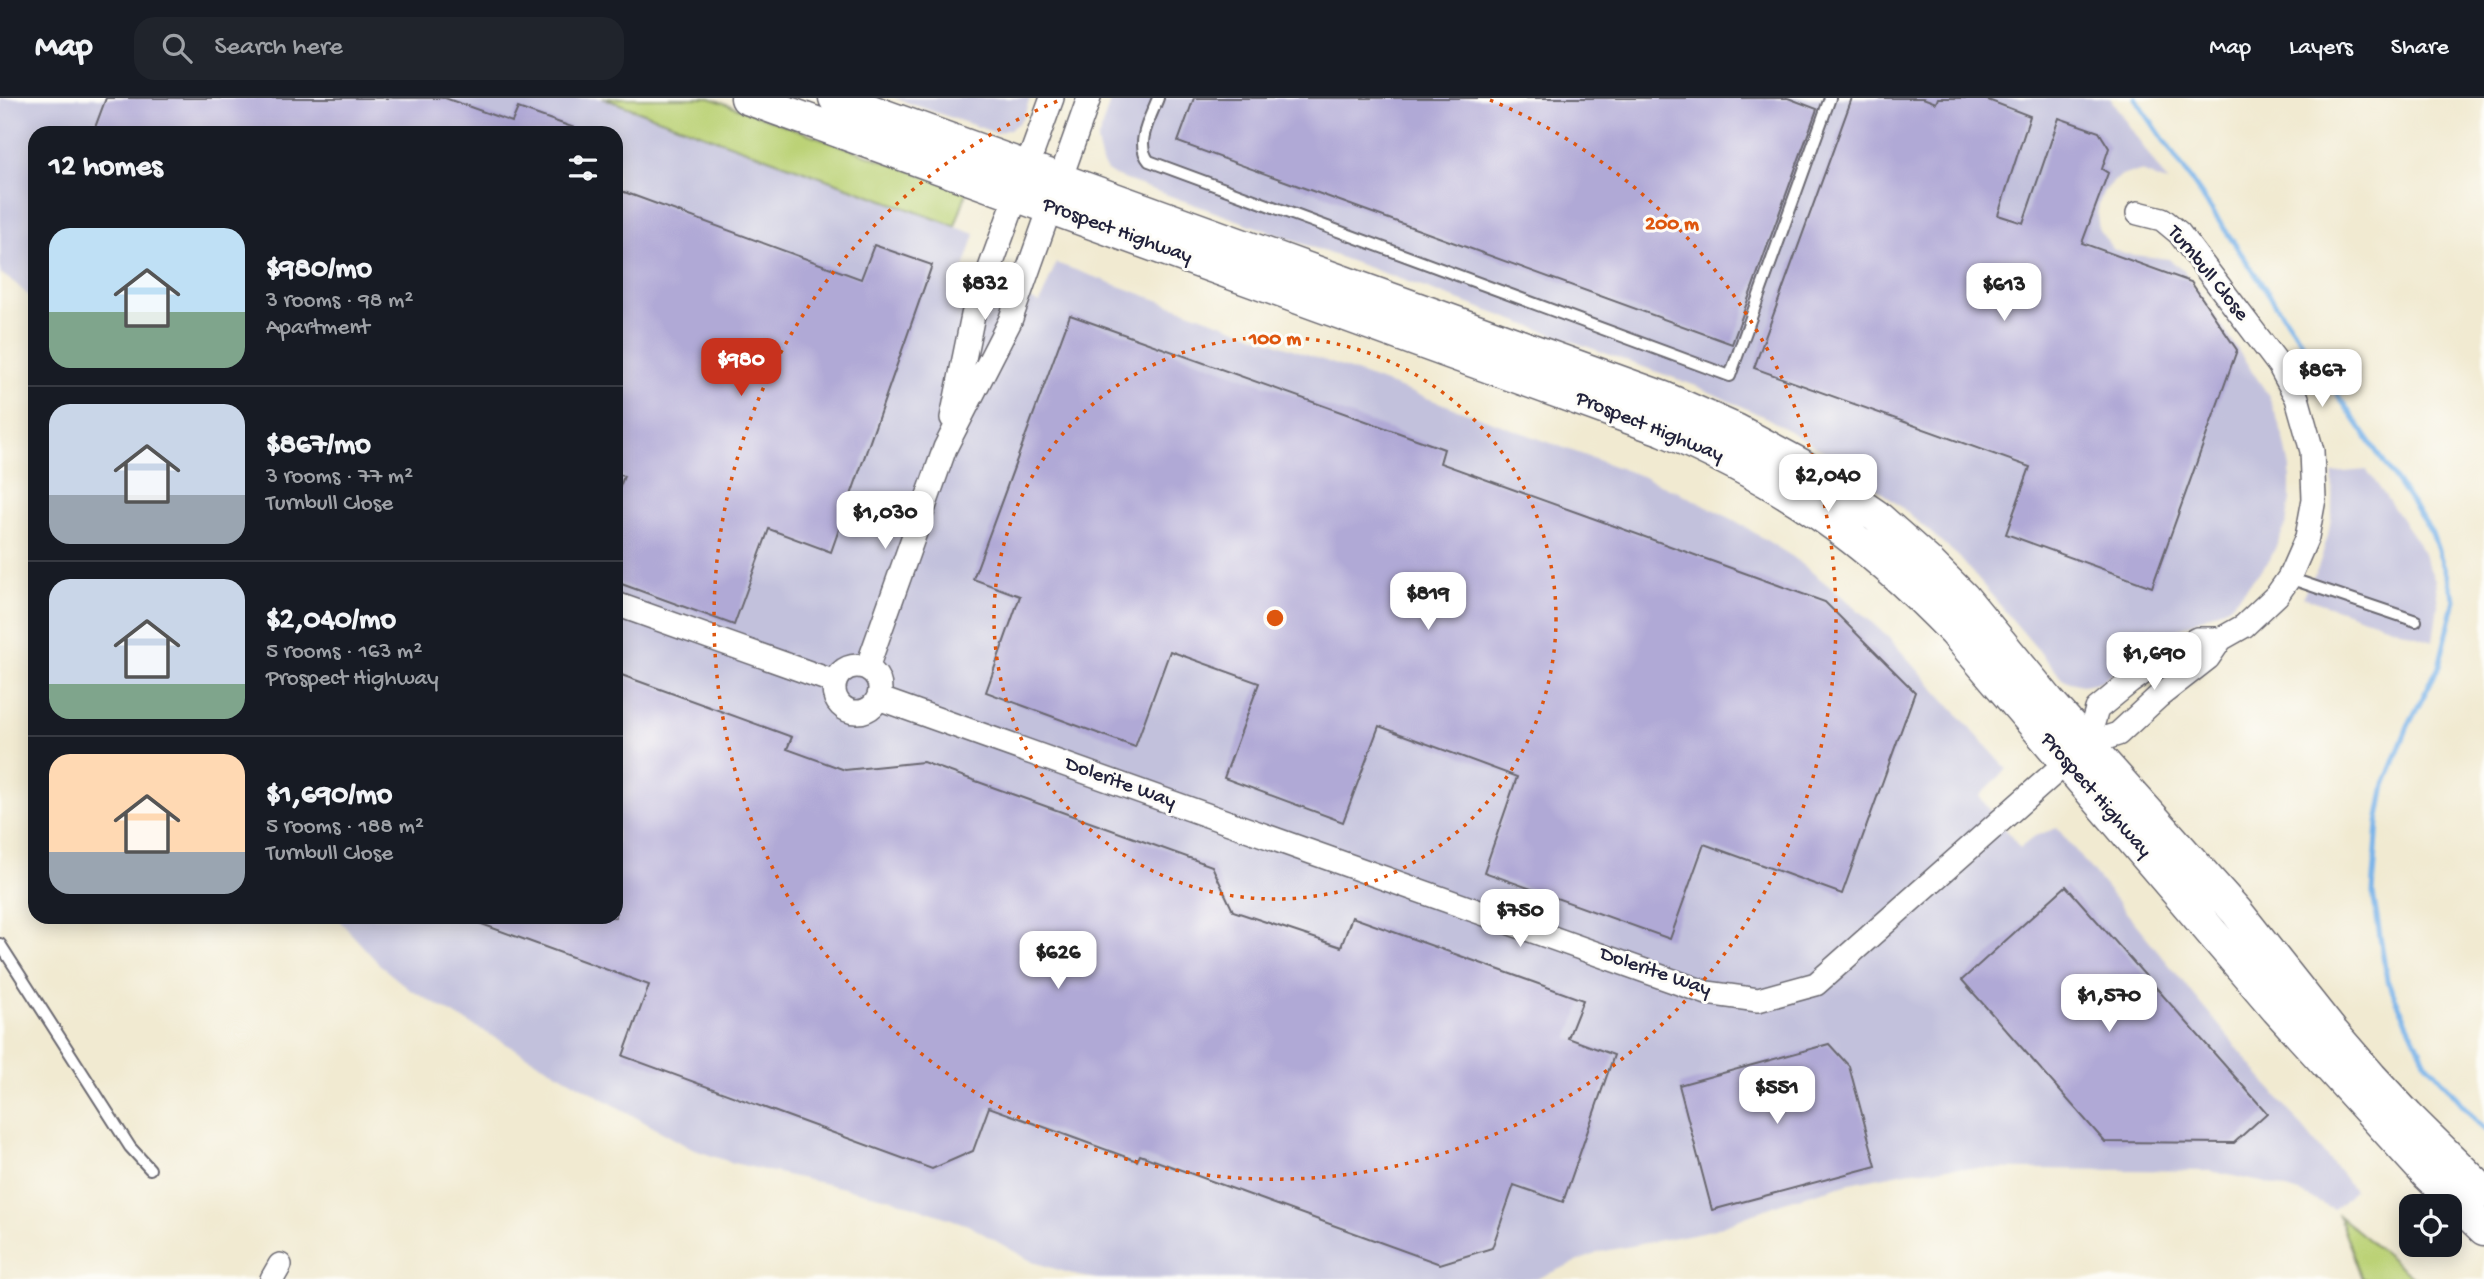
<!DOCTYPE html>
<html lang="en">
<head>
<meta charset="utf-8">
<style>
	body { margin:0; font-family:"Gochi Hand",sans-serif; background:#20242c; color:#f1f3f6; height:100vh; display:flex; flex-direction:column; font-size:26px; white-space:nowrap }
	* { box-sizing:border-box; margin:0 }
	p { font-size:23px; color:#9ea1a6 }
	.icon { flex:none; width:38px; height:38px; fill:none; stroke:currentColor; stroke-width:2; stroke-linecap:round; stroke-linejoin:round }
	.map { position:relative; flex:1; overflow:hidden }
	.side { position:absolute; left:28px; top:28px; width:595px; height:798px; display:flex; flex-direction:column; background:#171b24; border-radius:21px; box-shadow:0 4px 18px #0003 }
	.side>* { flex:none }
	.buttons { position:absolute; left:2399px; top:1096px; display:grid; gap:14px }
	.buttons a { display:grid; place-items:center; width:63px; height:63px; border-radius:14px; background:#171b24; box-shadow:0 4px 18px #0003; font-size:35px }
	.price { position:absolute; translate:-50% -60px; padding:0 16px; border-radius:14px; background:#fff; color:#222; font-size:23px; line-height:46px; filter:drop-shadow(0 2px 4px #0008) }
	.price::after { content:''; position:absolute; left:50%; top:42px; width:21px; height:16px; margin-left:-10px; background:inherit; clip-path:polygon(0 0,100% 0,50% 100%) }
	.price.on { background:#c8321e; color:#fff }
	ul { padding:0; list-style:none }
	li { display:flex; align-items:center; gap:21px; height:175px; padding:0 21px }
	li+li { border-top:2px solid #363941 }
	li span { display:grid; place-items:center; flex:none; width:196px; height:140px; border-radius:21px; color:#555 }
	li>.icon { margin-inline-start:auto }
	span .icon { width:84px; height:84px; fill:#fffc; stroke-width:1 }
	li b { font-size:30px }
	h2 { display:flex; justify-content:space-between; align-items:center; height:84px; padding:0 21px; font-size:30px }
	header { display:flex; align-items:center; gap:42px; box-sizing:border-box; height:98px; padding:0 35px; background:#171b24; border-bottom:2px solid #363941 }
	header strong { font-size:33px }
	nav { display:flex; gap:38px; margin-inline-start:auto; font-size:24px }
	.search { width:490px; height:63px; background:#20242c; display:flex; align-items:center; gap:18px; box-sizing:border-box; padding:0 24px; border-radius:21px; color:#9ea1a6; font-size:26px }
	.map>svg:first-child { display:block }
	.industrial { fill:#c2c1dc }
	.green { fill:#bbd276; stroke:#6e7a58; stroke-width:2 }
	.lines { fill:none; stroke-linecap:round; stroke-linejoin:round }
	.stream { stroke:#78b3e9; stroke-width:5 }
	.building { fill:#b0a9d6 }
	.lane-casing { stroke:#6a6870; stroke-width:14 }
	.street-casing { stroke:#6a6870; stroke-width:26 }
	.secondary-casing { stroke:#6a6870; stroke-width:35 }
	.lane { stroke:#fff; stroke-width:10 }
	.street { stroke:#fff; stroke-width:23 }
	.secondary { stroke:#fff; stroke-width:32 }
	.ring { fill:none; stroke:#de560e; stroke-width:3.5; stroke-dasharray:3.5 7 }
	.labels { text-anchor:middle; dominant-baseline:central; stroke-width:6; stroke-linejoin:round; paint-order:stroke }
	.street-label { font-size:21px; fill:#22223b; stroke:#fdfcf7 }
	.centre { fill:#de560e; stroke:#fdfcf7; stroke-width:3.5 }
	.ring-label { font-size:21px; text-anchor:middle; font-weight:bold; fill:#de560e; stroke:#fdfcf7; stroke-width:6; stroke-linejoin:round; paint-order:stroke }
</style>
</head>
<body>
<header>
<strong>Map</strong>
<div class="search"><svg class="icon" aria-label="search" viewBox="0 0 24 24"><circle cx="10" cy="10" r="6"/><path d="M15 15l6 6"/></svg>Search here</div>
<nav><a>Map</a><a>Layers</a><a>Share</a></nav>
</header>
<div class="map">
<svg width="2484" height="1181" viewBox="0 0 2484 1181">
	<rect width="100%" height="100%" fill="#fdfcf7"/>
	<filter id="ink" filterUnits="userSpaceOnUse"><feTurbulence type="fractalNoise" baseFrequency=".0143" numOctaves="2"/><feDisplacementMap in="SourceGraphic" scale="14" xChannelSelector="R" yChannelSelector="G"/><feConvolveMatrix kernelMatrix="1 2 1 2 8 2 1 2 1" color-interpolation-filters="sRGB"/></filter>
	<filter id="wash" filterUnits="userSpaceOnUse"><feTurbulence type="fractalNoise" baseFrequency=".00686" numOctaves="4" result="noise"/><feDisplacementMap in="SourceGraphic" scale="28" xChannelSelector="R" yChannelSelector="G"/><feGaussianBlur stdDeviation="1.57" result="paint"/><feColorMatrix in="noise" values="0 0 0 0 0 0 0 0 0 0 0 0 0 0 0 0 0 1.4 0 .05"/><feComposite in="paint" operator="in"/></filter>
	<g filter="url(#wash)">
		<rect width="100%" height="100%" fill="#f1ead1"/>
		<path class="industrial" d="M0,0H600L975,136L962,177L1040,205L1056,165L1644,379L1686,398L1734,422L1793,459L1849,504L1889,540L2007,671L1979,698L2020,750L2035,738L2057,730L2354,1092L2334,1112L2302,1096L2266,1085L2210,1073L1947,1070L1911,1073L1850,1085L1781,1105L1712,1132L1600,1154L1536,1181H1098L1078,1178L1033,1164L968,1127L893,1101L733,1065L692,1051L409,891L381,868L336,819H616V35H35V204L15,185L0,175Z
			M894,0H1030L1024,18L1017,26L1010,31L996,35Z
			M1111,0H2110L2168,85L2142,74L2127,75L2114,83L2104,93L2099,105L2097,118L2099,132L2113,151L2124,156L2169,161L2184,173L2269,298L2284,341L2290,370V400L2286,427L2269,463L2232,506L2166,537L2101,584L2082,587L2070,584L2062,580L1959,459L1900,408L1832,358L1767,320L1696,288L1115,78L1107,73L1102,65L1097,44Z
			M2367,372L2418,445L2435,482L2438,507L2433,543L2302,499L2318,470L2328,438L2332,415L2333,375Z"/>
		<path class="green" d="M603,0H710L967,93L955,128Z
			M2339,1118L2416,1181H2362Z"/>
		<g class="lines">
			<path class="stream" d="M2135,0L2432,435L2455,502L2439,568L2408,628L2385,687L2378,724L2373,795L2387,882L2425,962L2484,1032"/>
		</g>
		<g id="blocks">
			<path class="building" d="M106,0H445L512,24L518,10L583,33V35H93Z
				M1194,0H1788L1817,11L1732,246L1178,44Z
				M1852,0H1923L1936,5L1938,0H1983L2030,18L1998,117L2023,125L2059,20L2099,34L2109,50L2102,71L2108,75L2082,145L2191,184L2237,252L2152,489L2006,436L2030,369L1754,270Z
				M616,91L861,181L874,147L932,167L831,454L769,431L734,527L616,484V399L624,378L616,375Z
				M1070,217L1444,351L1440,365L1825,504L1915,594L1842,796L1704,746L1670,841L1484,774L1517,679L1379,628L1343,724L1224,680L1259,585L1170,553L1135,649L986,594L1020,498L973,481Z
				M616,575L792,639L787,651L845,672L923,664L1212,768L1233,813L1341,849L1352,819L1583,902L1568,940L1614,957L1563,1104L1514,1087L1492,1150L1440,1166L1140,1057L1137,1063L989,1009L973,1053L932,1071L623,958L649,887L468,821L616,819Z
				M2066,788L2267,1015L2234,1045L2105,1044L1962,882Z
				M1829,946L1849,968L1876,1068L1712,1112L1679,987Z"/>
		</g>
	</g>
	<g filter="url(#ink)">
		<use href="#blocks" fill-opacity="0" stroke="#6a6870" stroke-width="2"/>
		<g class="lines">
			<defs>
				<path id="lane" d="M1158,0C1151,19 1134,45 1149,63L1730,278L1830,0
					M2289,480L2416,523
					M0,846L130,1049L150,1071"/>
				<path id="street" d="M952,320L973,217L1052,0
					M616,506L835,584
					M834 591a23 23 0 1 1 46 0a23 23 0 1 1-46 0Z
					M867,570L945,350L1010,223L1089,0
					M878,600L1707,895L1758,902L1816,886L2087,646L2118,636L2158,599L2208,560L2221,541L2244,528L2277,497L2289,480L2307,439L2314,401L2312,353L2297,300L2279,267L2179,135L2162,121L2138,115
					M2087,646L2097,611L2130,584L2173,554L2197,541H2221
					M272,1181L280,1167"/>
				<path id="secondary" d="M747,0L1664,332C1784,384 1864,439 1955,534L2277,911L2428,1077L2484,1131
					M835,0L1664,300L1736,332L1801,367L1876,418L1929,465L1963,499L2050,605L2236,813L2332,934L2371,979L2408,1019L2484,1094"/>
			</defs>
			<use href="#lane" class="lane-casing"/>
			<use href="#street" class="street-casing"/>
			<use href="#secondary" class="secondary-casing"/>
			<use href="#lane" class="lane"/>
			<use href="#street" class="street"/>
			<use href="#secondary" class="secondary"/>
		</g>
	</g>
	<g class="ring">
		<circle cx="1275" cy="520" r="281"/>
		<path d="M1490 2A561 561 0 1 1 1060 2"/>
	</g>
	<g class="labels">
		<g class="street-label">
			<text transform="translate(1117 134) rotate(20)">Prospect Highway</text>
			<text transform="translate(2207 176) rotate(51)">Turnbull Close</text>
			<text transform="translate(1649 330) rotate(22)">Prospect Highway</text>
			<text transform="translate(1120 686) rotate(20)">Dolerite Way</text>
			<text transform="translate(2095 698) rotate(49)">Prospect Highway</text>
			<text transform="translate(1655 875) rotate(19)">Dolerite Way</text>
		</g>
	</g>
	<circle cx="1275" cy="520" r="10" class="centre"/>
	<g class="ring-label">
		<text x="1672" y="131">200 m</text>
		<text x="1275" y="246">100 m</text>
	</g>
</svg>
<div class="buttons">
<a><svg class="icon" aria-label="locate" viewBox="0 0 24 24"><circle cx="12" cy="12" r="6"/><path d="M12 2v4M12 18v4M2 12h4M18 12h4"/></svg></a>
</div>
<b class="price" style="left:985px;top:224px">$832</b>
<b class="price" style="left:2004px;top:225px">$613</b>
<b class="price on" style="left:741px;top:300px">$980</b>
<b class="price" style="left:2322px;top:311px">$867</b>
<b class="price" style="left:1828px;top:416px">$2,040</b>
<b class="price" style="left:885px;top:453px">$1,030</b>
<b class="price" style="left:1428px;top:534px">$819</b>
<b class="price" style="left:2154px;top:594px">$1,690</b>
<b class="price" style="left:1520px;top:851px">$750</b>
<b class="price" style="left:1058px;top:893px">$626</b>
<b class="price" style="left:2109px;top:936px">$1,570</b>
<b class="price" style="left:1777px;top:1028px">$551</b>
<section class="side">
<h2>12 homes<svg class="icon" aria-label="filters" viewBox="0 0 24 24"><path d="M4 7h16M4 17h16"/><circle cx="9" cy="7" r="2"/><circle cx="15" cy="17" r="2"/></svg></h2>
<ul>
<li><span style="background:linear-gradient(#bfe0f5 60%,#7fa58c 0)"><svg class="icon" aria-label="home" viewBox="0 0 24 24"><path d="M3 11l9-7 9 7M6 9v11h12V9"/></svg></span><div><b>$980/mo</b><p>3 rooms · 98 m²</p><p>Apartment</p></div></li>
<li><span style="background:linear-gradient(#c9d6e8 65%,#9aa5b1 0)"><svg class="icon" aria-label="home" viewBox="0 0 24 24"><path d="M3 11l9-7 9 7M6 9v11h12V9"/></svg></span><div><b>$867/mo</b><p>3 rooms · 77 m²</p><p>Turnbull Close</p></div></li>
<li><span style="background:linear-gradient(#c9d6e8 75%,#7fa58c 0)"><svg class="icon" aria-label="home" viewBox="0 0 24 24"><path d="M3 11l9-7 9 7M6 9v11h12V9"/></svg></span><div><b>$2,040/mo</b><p>5 rooms · 163 m²</p><p>Prospect Highway</p></div></li>
<li><span style="background:linear-gradient(#ffd9b3 70%,#9aa5b1 0)"><svg class="icon" aria-label="home" viewBox="0 0 24 24"><path d="M3 11l9-7 9 7M6 9v11h12V9"/></svg></span><div><b>$1,690/mo</b><p>5 rooms · 188 m²</p><p>Turnbull Close</p></div></li>
</ul>
</section>
</div>
</body>
</html>
